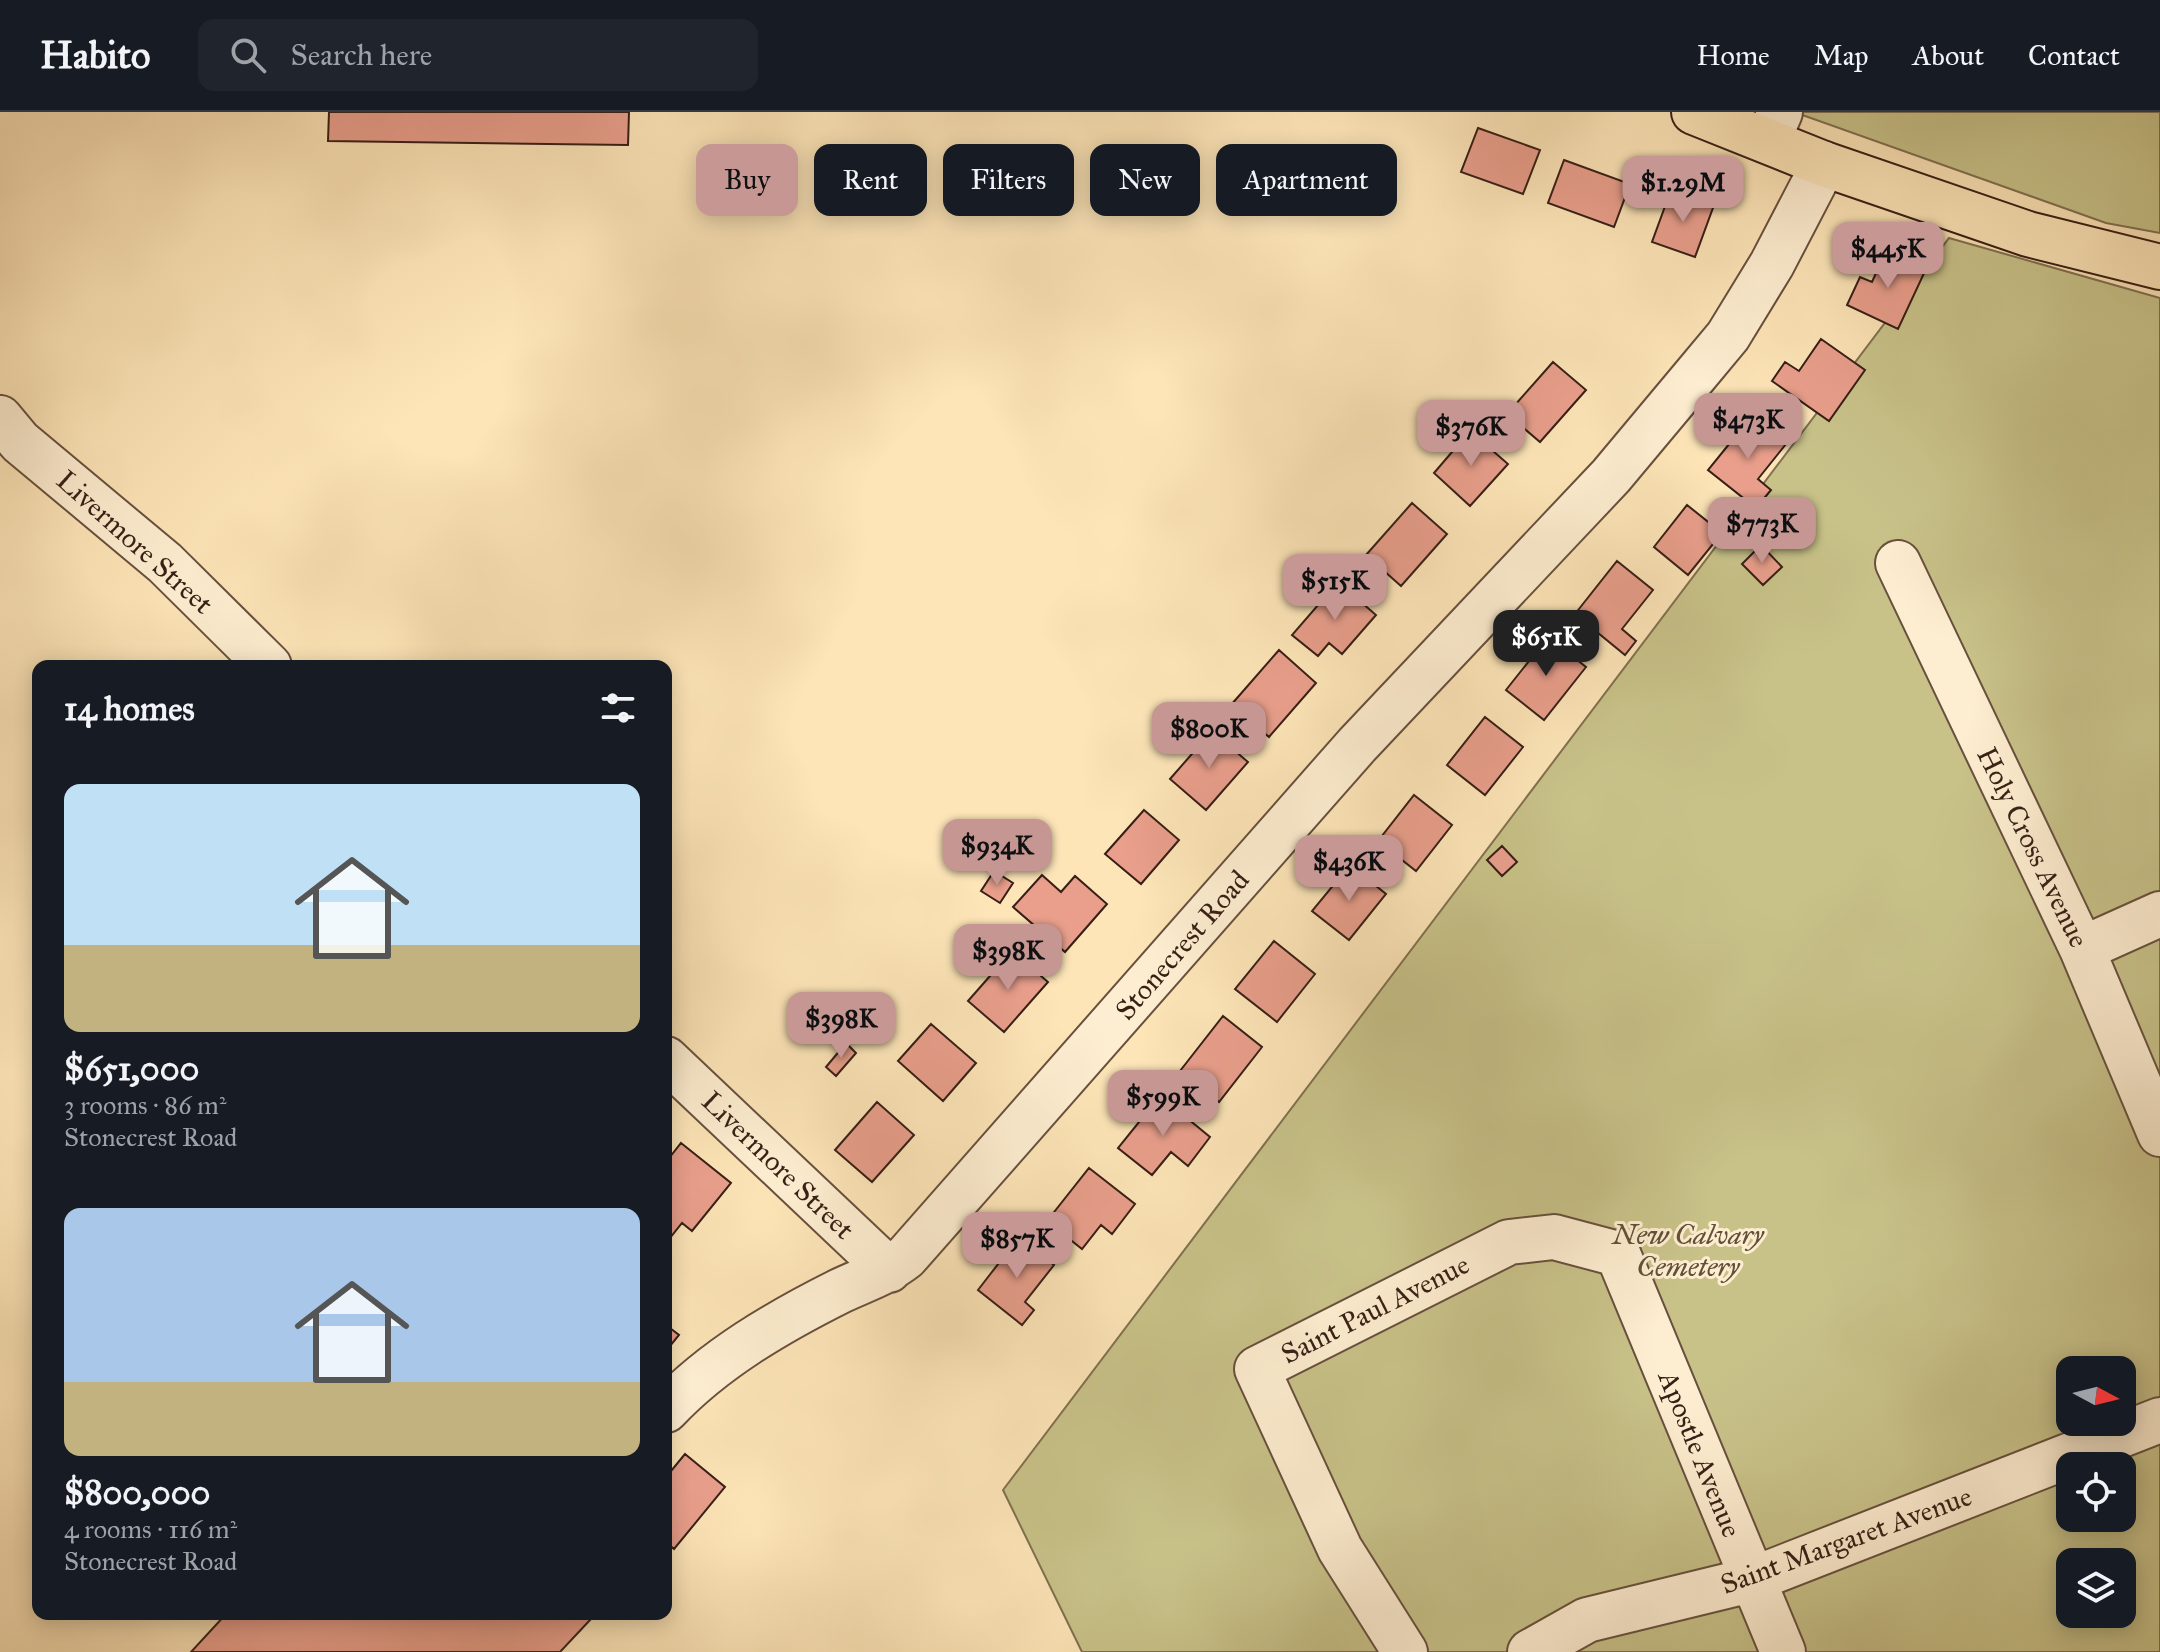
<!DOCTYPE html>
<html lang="en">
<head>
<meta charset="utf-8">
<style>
	body { margin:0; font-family:"IM FELL Great Primer",serif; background:#20242c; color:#f1f3f6; height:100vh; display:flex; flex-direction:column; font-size:30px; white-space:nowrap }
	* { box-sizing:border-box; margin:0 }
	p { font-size:26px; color:#9ea1a6 }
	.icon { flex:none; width:44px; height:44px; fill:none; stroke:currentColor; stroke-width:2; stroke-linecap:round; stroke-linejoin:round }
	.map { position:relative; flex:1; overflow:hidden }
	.sheet { position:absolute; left:32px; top:548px; width:640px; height:960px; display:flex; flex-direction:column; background:#171b24; border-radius:16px; box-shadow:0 4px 20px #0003 }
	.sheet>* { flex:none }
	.hud { position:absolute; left:696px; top:32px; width:760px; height:72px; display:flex; gap:16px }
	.needle { width:52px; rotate:97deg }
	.buttons { position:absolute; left:2056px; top:1244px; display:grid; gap:16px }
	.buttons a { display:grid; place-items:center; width:80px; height:80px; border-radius:16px; background:#171b24; box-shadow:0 4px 20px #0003; font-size:40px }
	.price { position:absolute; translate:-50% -68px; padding:0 18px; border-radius:16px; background:#c59692; color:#111; font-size:26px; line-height:52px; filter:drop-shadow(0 2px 4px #0008) }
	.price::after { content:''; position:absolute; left:50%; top:48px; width:24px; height:18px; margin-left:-12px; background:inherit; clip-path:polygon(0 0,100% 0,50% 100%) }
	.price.current { background:#222; color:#fff }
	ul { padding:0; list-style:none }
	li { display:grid; align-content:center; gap:16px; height:424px; padding:0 32px }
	li span { display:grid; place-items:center; height:248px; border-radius:16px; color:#555 }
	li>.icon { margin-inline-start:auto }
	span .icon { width:144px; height:144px; fill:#fffc; stroke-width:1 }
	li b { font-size:34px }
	h2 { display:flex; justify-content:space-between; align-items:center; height:96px; padding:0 32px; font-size:34px }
	.chip { padding:0 28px; border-radius:16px; background:#171b24; box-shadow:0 4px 20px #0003; font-size:28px; line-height:72px }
	.chip.current { background:#c59692; color:#111 }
	header { display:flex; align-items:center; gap:48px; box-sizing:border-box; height:112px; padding:0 40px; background:#171b24; border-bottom:2px solid #363941 }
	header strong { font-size:38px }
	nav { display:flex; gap:44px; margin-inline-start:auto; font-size:28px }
	.search { width:560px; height:72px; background:#20242c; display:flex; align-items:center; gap:20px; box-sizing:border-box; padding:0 28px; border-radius:16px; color:#9ea1a6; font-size:30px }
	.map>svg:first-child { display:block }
	.green { fill:#c8c289; stroke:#807050; stroke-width:2; fill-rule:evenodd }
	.building { fill:#e99f8c; stroke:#371f16; stroke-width:2 }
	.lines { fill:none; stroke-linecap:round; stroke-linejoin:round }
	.minor-casing { stroke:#68503e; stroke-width:48 }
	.major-casing { stroke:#371f16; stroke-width:48 }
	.minor { stroke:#feeed1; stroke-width:44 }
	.major { stroke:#fde5b8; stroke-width:44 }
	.labels { text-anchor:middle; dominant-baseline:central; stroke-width:6; stroke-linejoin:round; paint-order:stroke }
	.street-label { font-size:28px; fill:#371f16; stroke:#feeed1 }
	.park-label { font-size:28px; font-style:italic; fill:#625038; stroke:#feeed1 }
</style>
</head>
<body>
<header>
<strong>Habito</strong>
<div class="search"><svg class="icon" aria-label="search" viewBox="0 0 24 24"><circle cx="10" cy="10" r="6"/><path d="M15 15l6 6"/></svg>Search here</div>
<nav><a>Home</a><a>Map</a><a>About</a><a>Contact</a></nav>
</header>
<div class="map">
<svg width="2160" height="1540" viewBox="0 0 2160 1540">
	<rect width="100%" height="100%" fill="#fde5b8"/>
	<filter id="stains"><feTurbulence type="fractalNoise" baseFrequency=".0025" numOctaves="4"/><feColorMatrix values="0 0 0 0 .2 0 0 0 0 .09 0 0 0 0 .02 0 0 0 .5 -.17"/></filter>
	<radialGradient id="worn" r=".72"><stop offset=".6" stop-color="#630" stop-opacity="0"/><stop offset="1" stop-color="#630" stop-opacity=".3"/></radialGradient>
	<path class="green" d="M1794,0H2160V121L2106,111Z
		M1949,126L2160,186V1540H1082L1003,1378ZM2070,1258H2122V1310H2070ZM2070,1354H2122V1406H2070ZM2070,1450H2122V1502H2070Z"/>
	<path class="building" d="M329,0H629L628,33L328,29Z
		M1478,16L1540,38L1523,82L1461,60Z
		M1564,48L1630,72L1614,115L1548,91Z
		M1671,78L1714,93L1695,145L1652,130Z
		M1886,139L1926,157L1898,217L1847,193L1860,165L1872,170Z
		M1821,227L1865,258L1829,309L1772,269L1785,250L1799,259Z
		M1553,250L1586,278L1540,330L1507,302Z
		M1751,305L1786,332L1758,367L1771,378L1756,396L1708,358Z
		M1470,319L1508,352L1470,394L1434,361Z
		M1412,391L1447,422L1401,474L1366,443Z
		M1687,393L1722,421L1688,463L1654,435Z
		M1761,433L1782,455L1763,473L1742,452Z
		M1617,449L1653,478L1622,517L1636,529L1625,543L1575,502Z
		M1338,470L1376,503L1342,542L1329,531L1318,544L1292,523Z
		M1548,525L1586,555L1544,608L1506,578Z
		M1279,538L1316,571L1269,625L1231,593Z
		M1485,605L1523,635L1485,683L1447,653Z
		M1212,619L1248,650L1206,698L1170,667Z
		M1414,683L1452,713L1416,759L1378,729Z
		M1144,698L1179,728L1141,772L1105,742Z
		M1502,734L1517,750L1502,764L1487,748Z
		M1350,753L1386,782L1349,828L1312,799Z
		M994,759L1013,771L1000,791L981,779Z
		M1042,763L1061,780L1075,764L1107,792L1065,840L1013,795Z
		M1274,829L1315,862L1277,910L1235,877Z
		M1012,839L1048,870L1004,920L968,889Z
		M1223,904L1262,935L1219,990L1180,959Z
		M931,912L976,951L943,989L898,949Z
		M846,931L856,941L836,964L826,955Z
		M1160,984L1210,1025L1188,1054L1171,1040L1152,1063L1118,1036Z
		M877,990L914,1023L872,1070L835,1038Z
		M681,1031L731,1071L692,1119L682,1111L666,1131V1050Z
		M1089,1056L1135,1092L1112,1122L1101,1113L1082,1137L1047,1109Z
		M1019,1125L1054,1153L1025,1190L1034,1198L1022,1213L978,1178Z
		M666,1213L679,1223L666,1239Z
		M685,1342L725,1375L674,1437L666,1430V1365Z
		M226,1502H583L590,1508L560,1540H191Z"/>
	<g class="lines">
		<defs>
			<path id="minor" d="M1768,28L1780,0
				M0,306L20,330L165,451L269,554
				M1898,451L2082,837L2160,1022
				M2082,837L2160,802
				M666,947L889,1158
				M666,1298C714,1247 778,1210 840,1179C863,1168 886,1161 906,1145L1357,633L1611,364L1703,254L1728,224L1772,152L1824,52
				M1405,1540L1340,1437L1257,1257L1509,1130L1554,1125L1618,1142L1783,1540
				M1530,1540L1587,1508L1751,1468L2160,1308"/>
			<path id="major" d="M1694,0L1824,52L2028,122L2160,155"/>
		</defs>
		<use href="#minor" class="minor-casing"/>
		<use href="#major" class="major-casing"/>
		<use href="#minor" class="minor"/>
		<use href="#major" class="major"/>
	</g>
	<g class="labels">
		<g class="street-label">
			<text transform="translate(135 430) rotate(42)">Livermore Street</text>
			<text transform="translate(2033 735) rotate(64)">Holy Cross Avenue</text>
			<text transform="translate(1182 833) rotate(-49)">Stonecrest Road</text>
			<text transform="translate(778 1053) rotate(44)">Livermore Street</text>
			<text transform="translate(1375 1197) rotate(-27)">Saint Paul Avenue</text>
			<text transform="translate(1700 1342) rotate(68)">Apostle Avenue</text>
			<text transform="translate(1846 1428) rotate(-20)">Saint Margaret Avenue</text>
		</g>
		<g class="park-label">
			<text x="1688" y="1122">New Calvary<tspan x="1688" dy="32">Cemetery</tspan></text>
		</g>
	</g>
	<rect width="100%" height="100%" filter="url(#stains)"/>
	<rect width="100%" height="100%" fill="url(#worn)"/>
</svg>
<div class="buttons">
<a><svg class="needle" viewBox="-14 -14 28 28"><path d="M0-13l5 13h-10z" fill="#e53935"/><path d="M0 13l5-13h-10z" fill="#9ea1a6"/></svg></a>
<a><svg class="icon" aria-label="locate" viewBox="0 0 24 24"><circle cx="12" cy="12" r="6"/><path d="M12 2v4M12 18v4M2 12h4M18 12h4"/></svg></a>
<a><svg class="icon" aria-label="layers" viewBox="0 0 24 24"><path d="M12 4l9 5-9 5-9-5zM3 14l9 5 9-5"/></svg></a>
</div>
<b class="price" style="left:1683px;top:112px">$1.29M</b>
<b class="price" style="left:1888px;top:178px">$445K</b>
<b class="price" style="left:1748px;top:349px">$473K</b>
<b class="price" style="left:1471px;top:356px">$376K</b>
<b class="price" style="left:1762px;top:453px">$773K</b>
<b class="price" style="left:1335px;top:510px">$515K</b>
<b class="price current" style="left:1546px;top:566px">$651K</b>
<b class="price" style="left:1209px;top:658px">$800K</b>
<b class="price" style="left:997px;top:775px">$934K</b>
<b class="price" style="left:1349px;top:791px">$436K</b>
<b class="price" style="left:1008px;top:880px">$398K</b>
<b class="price" style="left:841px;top:948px">$398K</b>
<b class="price" style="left:1163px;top:1026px">$599K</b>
<b class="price" style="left:1017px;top:1168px">$857K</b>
<div class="hud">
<a class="chip current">Buy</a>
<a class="chip">Rent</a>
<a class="chip">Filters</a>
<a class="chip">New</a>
<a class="chip">Apartment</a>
</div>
<section class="sheet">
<h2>14 homes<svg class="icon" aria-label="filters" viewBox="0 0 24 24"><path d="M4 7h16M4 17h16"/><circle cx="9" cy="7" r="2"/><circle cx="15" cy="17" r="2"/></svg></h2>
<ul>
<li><span style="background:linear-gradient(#bfe0f5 65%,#c2b280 0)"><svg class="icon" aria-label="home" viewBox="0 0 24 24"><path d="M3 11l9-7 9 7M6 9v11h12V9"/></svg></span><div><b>$651,000</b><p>3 rooms · 86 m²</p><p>Stonecrest Road</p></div></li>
<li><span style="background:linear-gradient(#a9c7e8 70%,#c2b280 0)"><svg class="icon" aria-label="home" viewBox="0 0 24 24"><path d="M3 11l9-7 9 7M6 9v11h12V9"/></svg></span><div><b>$800,000</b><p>4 rooms · 116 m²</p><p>Stonecrest Road</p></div></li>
</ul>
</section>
</div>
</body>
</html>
